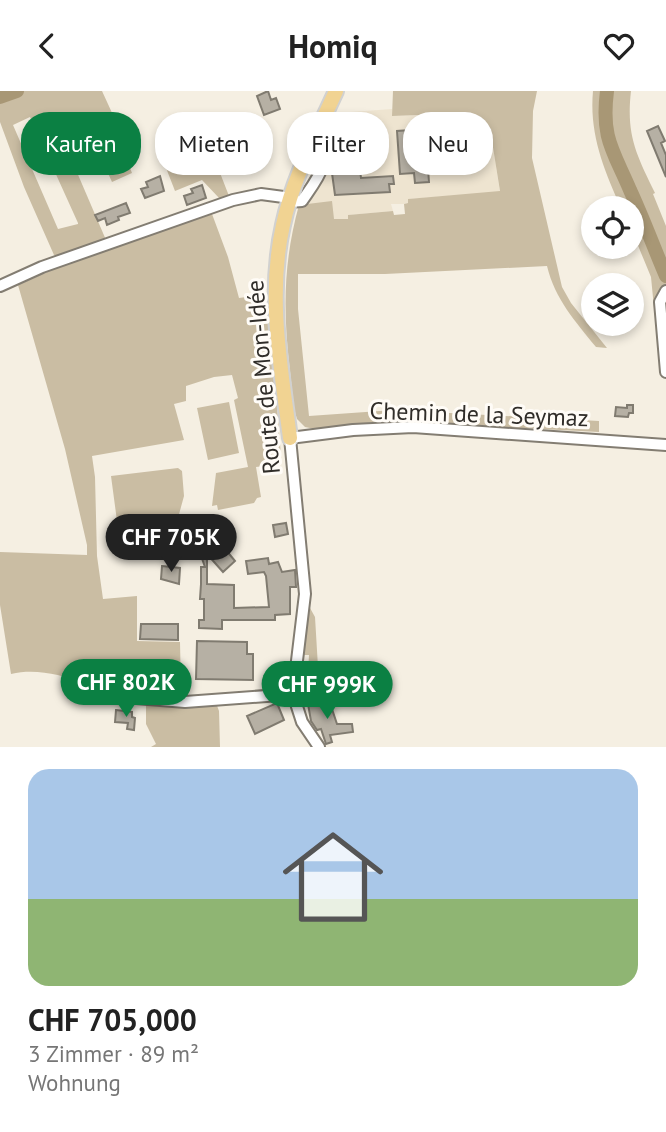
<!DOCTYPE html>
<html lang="de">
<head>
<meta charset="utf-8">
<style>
	body { margin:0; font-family:"PT Sans",sans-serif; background:#f6f6f6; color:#222; height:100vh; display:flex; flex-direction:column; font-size:26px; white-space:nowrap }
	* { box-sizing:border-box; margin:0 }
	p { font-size:23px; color:#767676 }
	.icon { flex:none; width:38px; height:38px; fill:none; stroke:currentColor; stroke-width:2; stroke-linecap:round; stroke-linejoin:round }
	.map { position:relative; height:656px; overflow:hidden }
	.side { display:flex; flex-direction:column; background:#fff; flex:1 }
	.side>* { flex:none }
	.hud { position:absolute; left:21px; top:21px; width:625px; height:63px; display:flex; gap:14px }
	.tools { position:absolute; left:581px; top:105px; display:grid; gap:14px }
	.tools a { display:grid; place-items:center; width:63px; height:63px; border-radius:50%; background:#fff; box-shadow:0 4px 10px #0003; font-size:35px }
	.price { position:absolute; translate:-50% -60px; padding:0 16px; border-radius:24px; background:#0b8043; color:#fff; font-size:23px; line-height:46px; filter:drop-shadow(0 2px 4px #0008) }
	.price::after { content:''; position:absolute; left:50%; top:42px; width:21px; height:16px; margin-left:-10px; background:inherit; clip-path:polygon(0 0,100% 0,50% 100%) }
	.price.selected { background:#222; color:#fff }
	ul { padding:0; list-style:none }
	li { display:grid; align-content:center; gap:14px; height:371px; padding:0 28px }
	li+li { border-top:2px solid #e0e0e0 }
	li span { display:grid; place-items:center; height:217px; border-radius:21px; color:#555 }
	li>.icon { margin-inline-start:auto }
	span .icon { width:126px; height:126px; fill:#fffc; stroke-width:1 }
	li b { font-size:30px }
	.tag { padding:0 24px; border-radius:28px; background:#fff; box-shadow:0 4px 10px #0003; font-size:24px; line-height:63px }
	.tag.selected { background:#0b8043; color:#fff }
	header { display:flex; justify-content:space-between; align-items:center; height:91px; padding:0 28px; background:#fff; font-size:32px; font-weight:600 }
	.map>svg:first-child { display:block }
	.built { fill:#eee4d0 }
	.green { fill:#cabda3; fill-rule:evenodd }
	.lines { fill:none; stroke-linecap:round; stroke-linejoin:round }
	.river { stroke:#a89775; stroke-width:14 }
	.building { fill:#b6b0a4; stroke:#807b70; stroke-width:2 }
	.minor-casing { stroke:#837d72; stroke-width:14 }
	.major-casing { stroke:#d1d1d0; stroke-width:18 }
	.minor { stroke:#fff; stroke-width:10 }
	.major { stroke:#f1d392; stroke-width:14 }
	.labels { text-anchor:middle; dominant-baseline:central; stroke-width:6; stroke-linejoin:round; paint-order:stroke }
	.street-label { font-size:24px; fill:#302d29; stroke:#fffcf7 }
</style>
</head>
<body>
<header><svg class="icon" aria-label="back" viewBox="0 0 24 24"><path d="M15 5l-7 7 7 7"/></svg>Homiq<svg class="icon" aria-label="heart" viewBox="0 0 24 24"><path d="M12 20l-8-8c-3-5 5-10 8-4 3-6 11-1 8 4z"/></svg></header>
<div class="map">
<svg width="666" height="656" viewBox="0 0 666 656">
	<rect width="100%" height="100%" fill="#f5efe2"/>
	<path class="built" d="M392,18L393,25L471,22V27L491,43L500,101L409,108L408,112L404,113H391L393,120L349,124V128H334L299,114L337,22Z"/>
	<path class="green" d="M0,0H102L113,24L109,25L132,82L112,91L102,69L76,79L106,149L62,165L54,164L24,96L0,31ZM30,26L78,132V133L58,138L13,34Z
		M393,0H537L533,20L532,67L562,196L571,212L607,257L596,256C575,230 555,208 547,175L385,183H298V218L309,325L394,319L599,330V341L385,330L315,338L305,336L297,328C292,313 292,295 290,280C283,221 283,172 299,114L332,110L334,128H348V124L393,120L394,124L405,123L404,113L408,112V108L500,100L491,44L471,27V22L392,25Z
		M593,0H631C626,44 636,63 655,102L653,103L666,135V195L659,204L654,217L651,186L632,140V117H621C604,79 589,43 593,0Z
		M208,51L229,105L220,108L202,89L175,100L161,64Z
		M212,123L228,166L239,207L268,203L281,365H273L272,374L256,376L261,406L257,407L254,412L218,419L217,414L212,415L216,382L248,376L234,309L238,307L232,284L214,286L186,295V310L174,313L184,349L92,365L95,386L97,465L103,508L137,505V550L180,551L181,599L176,608C163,608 150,608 138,607C94,601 56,573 11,583L0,514V461L87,464V454L65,358L18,194L49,180Z
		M229,311L239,362L208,369L197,317Z
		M178,377L182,380L184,405L169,460L165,465L121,460L111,385Z
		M310,517L315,526L318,576L308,581L309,564H302Z
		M216,612L219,620L220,656H151L156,653L146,633V614L165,616V613Z"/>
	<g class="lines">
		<path class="river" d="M607,0C601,47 613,59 630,99C643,127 654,157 666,185
			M0,6L17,0"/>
	</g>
	<path class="building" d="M268,0L271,9L276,7L280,18L264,24L257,5Z
		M658,35L665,50L661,52L666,64V86L647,40Z
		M425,38L429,91L415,92L414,82L400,83L397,40Z
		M338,70V74L359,71L361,87L393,85L394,93H389L390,101L335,104L331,75L332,71Z
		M160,85L164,100L145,107L141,98L148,96L146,91Z
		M202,94L206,107L187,114L184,105L193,102L191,98Z
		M126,112L130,122L118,126L119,129L107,134L105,127L98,130L95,124Z
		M627,314H633V322H629L628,326L615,325L616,316L627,317Z
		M204,425L218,463L226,459L235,470L223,481L207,463V493L234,494V517L269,516L266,485L264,481L248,483L246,470L268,467L269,473L278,471L282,481L295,479L296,496H290V523L275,524V529H222V538L199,537V529H204V508H200L201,493V476H205L189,431Z
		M286,432L288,443L275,446L273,434Z
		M162,475L180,477L179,493L161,488Z
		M141,533H178V549L140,548Z
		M197,550L247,551V563H253V589L196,588Z
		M326,586L327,596L309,599L308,588Z
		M325,607L329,619L332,618L337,633H352L353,641L330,644L332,651L326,653L321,638L317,639L311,630L308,613Z
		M277,612L284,629L255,643L247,625Z
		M116,619L132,621V626L135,627L134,639L127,638L128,632L115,631Z"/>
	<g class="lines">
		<defs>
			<path id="minor" d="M289,111L302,110C317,88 335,68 317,43
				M0,195L42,176L233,109L261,103L291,107
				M666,200L660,211L666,281
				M136,607L185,611L293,603
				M319,656L302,631L293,603L305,503L290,347L353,339L413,336L666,354"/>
			<path id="major" d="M290,347C281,277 267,205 283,134C293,87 316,44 336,0"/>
		</defs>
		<use href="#minor" class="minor-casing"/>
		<use href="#major" class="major-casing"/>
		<use href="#minor" class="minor"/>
		<use href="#major" class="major"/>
	</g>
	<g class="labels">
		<g class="street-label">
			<text transform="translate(263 286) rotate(-95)">Route de Mon-Idée</text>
			<text transform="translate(479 323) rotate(2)">Chemin de la Seymaz</text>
		</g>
	</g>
</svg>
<div class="tools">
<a><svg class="icon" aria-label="locate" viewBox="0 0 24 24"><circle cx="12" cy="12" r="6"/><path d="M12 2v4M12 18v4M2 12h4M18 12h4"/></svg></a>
<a><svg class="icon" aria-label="layers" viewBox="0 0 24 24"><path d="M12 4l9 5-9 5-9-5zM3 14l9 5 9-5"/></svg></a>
</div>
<b class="price selected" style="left:171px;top:483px">CHF 705K</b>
<b class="price" style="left:126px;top:628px">CHF 802K</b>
<b class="price" style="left:327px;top:630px">CHF 999K</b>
<div class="hud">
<a class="tag selected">Kaufen</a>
<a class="tag">Mieten</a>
<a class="tag">Filter</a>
<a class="tag">Neu</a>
</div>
</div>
<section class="side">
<ul>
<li><span style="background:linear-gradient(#a9c7e8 60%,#8fb573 0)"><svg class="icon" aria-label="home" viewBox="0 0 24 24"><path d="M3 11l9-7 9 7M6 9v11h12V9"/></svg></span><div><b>CHF 705,000</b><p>3 Zimmer · 89 m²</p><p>Wohnung</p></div></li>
</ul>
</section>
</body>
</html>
